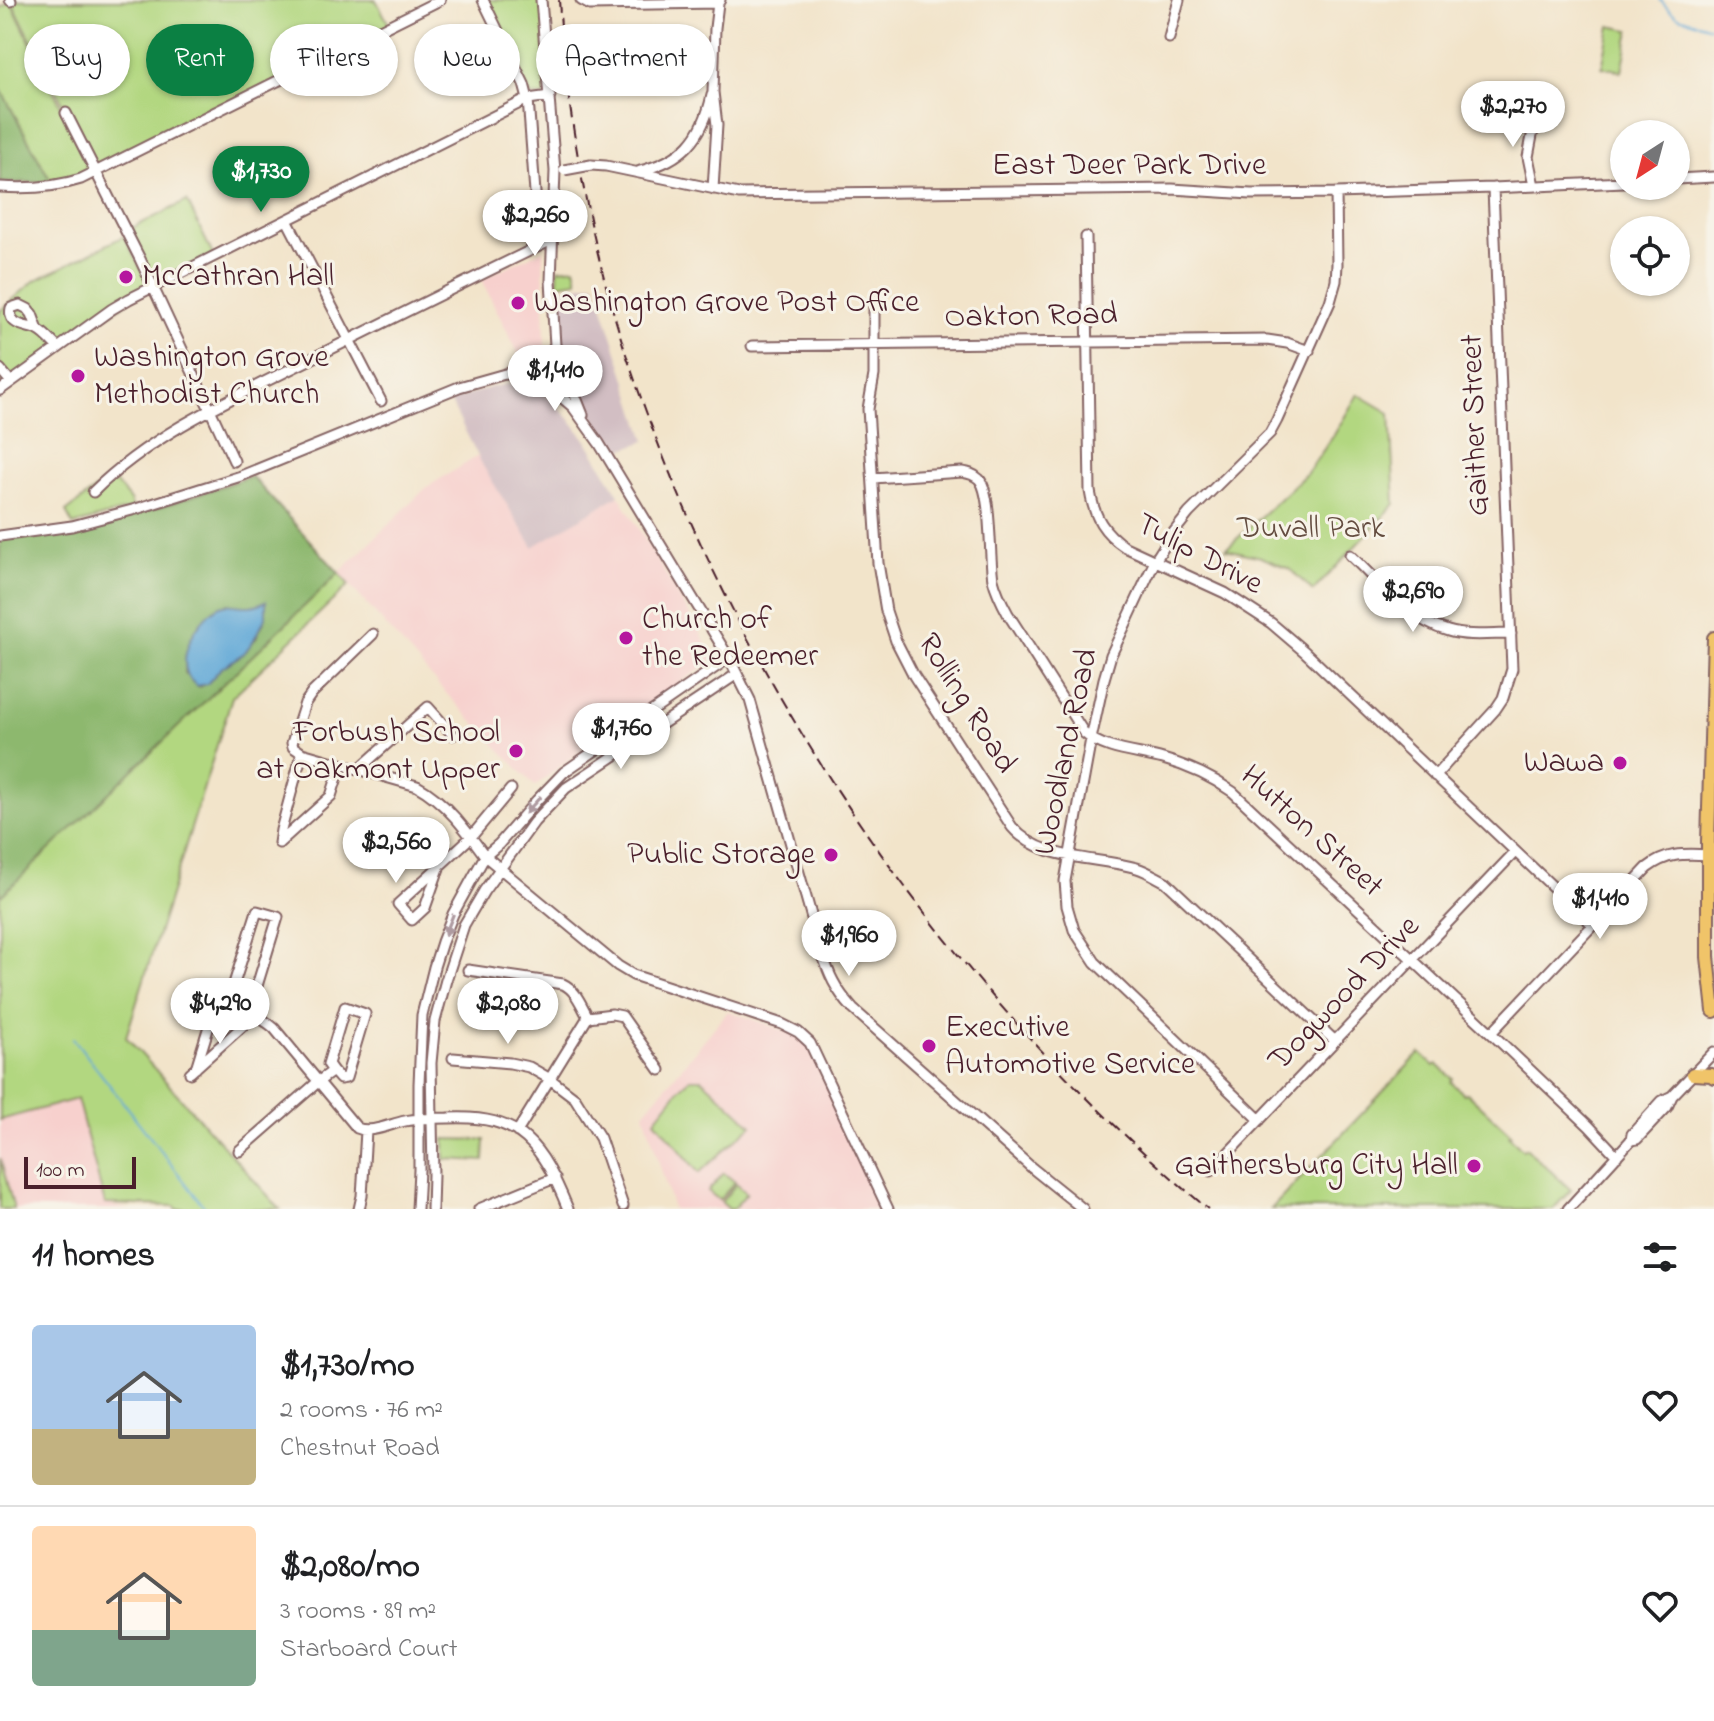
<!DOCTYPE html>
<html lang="en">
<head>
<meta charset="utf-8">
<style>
	body { margin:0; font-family:"Indie Flower",sans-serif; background:#f2f2f2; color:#202124; height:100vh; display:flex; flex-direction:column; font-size:30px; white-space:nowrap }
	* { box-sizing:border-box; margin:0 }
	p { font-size:26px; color:#757577 }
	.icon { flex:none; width:44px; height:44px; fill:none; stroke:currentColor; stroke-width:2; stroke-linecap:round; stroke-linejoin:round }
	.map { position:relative; height:1209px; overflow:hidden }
	.drawer { display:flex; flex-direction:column; background:#fff; flex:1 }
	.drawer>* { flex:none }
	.guide { position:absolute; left:24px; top:24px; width:800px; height:72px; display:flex; gap:16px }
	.needle { width:52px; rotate:216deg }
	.tools { position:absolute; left:1610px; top:120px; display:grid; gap:16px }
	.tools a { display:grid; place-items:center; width:80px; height:80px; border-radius:50%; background:#fff; box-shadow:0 2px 6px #0004; font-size:40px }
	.scale { position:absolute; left:24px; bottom:20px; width:112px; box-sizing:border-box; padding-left:8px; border:4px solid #4a1f2b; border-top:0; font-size:22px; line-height:28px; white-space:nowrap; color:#4a1f2b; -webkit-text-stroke:6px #f7f3e8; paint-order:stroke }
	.price { position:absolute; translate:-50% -68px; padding:0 18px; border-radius:28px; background:#fff; color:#222; font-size:26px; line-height:52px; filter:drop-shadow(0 2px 4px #0008) }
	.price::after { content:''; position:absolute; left:50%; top:48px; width:24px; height:18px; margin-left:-12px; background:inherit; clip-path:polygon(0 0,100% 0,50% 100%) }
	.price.active { background:#0b8043; color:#fff }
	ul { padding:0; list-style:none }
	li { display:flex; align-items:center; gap:24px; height:200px; padding:0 32px }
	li+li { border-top:2px solid #e0e0e0 }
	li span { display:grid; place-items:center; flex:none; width:224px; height:160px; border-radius:8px; color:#555 }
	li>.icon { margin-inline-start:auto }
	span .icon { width:96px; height:96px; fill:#fffc; stroke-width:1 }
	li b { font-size:34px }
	h2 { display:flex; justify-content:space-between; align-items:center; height:96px; padding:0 32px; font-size:34px }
	.chip { padding:0 28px; border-radius:36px; background:#fff; box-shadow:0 2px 6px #0004; font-size:28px; line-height:72px }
	.chip.active { background:#0b8043; color:#fff }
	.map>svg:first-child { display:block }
	.built { fill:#f7d0cd }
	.industrial { fill:#d2bec3 }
	.green { fill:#b2d780; stroke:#7e7b56; stroke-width:2 }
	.forest { fill:#8db86e; stroke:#6c6c4c; stroke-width:2; fill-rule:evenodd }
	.water { fill:#60a8d7; stroke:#556481; stroke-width:2 }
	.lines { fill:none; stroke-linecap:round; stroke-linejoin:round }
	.stream { stroke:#60a8d7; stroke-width:2 }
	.minor-casing { stroke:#856463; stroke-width:13 }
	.major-casing { stroke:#856463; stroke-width:16 }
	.minor { stroke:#fff; stroke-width:9 }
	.major { stroke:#f0c469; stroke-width:12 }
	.rail { stroke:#4a1f2b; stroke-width:2; stroke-dasharray:12 6; stroke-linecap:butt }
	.minor-bridge-casing { stroke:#856463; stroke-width:13; stroke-linecap:butt }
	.minor-bridge { stroke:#fff; stroke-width:9 }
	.oneway { fill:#ae9aa0 }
	.poi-dot { fill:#b5179e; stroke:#f7f3e8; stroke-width:3 }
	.labels { text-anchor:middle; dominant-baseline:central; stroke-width:6; stroke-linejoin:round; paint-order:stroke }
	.street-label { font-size:32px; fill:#4a1f2b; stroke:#f7f3e8 }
	.poi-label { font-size:32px; fill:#4a1f2b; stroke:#f7f3e8; text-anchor:start }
	.park-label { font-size:32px; fill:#644d40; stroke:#f7f3e8 }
</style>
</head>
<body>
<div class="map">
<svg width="1714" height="1209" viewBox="0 0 1714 1209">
	<rect width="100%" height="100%" fill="#f7f3e8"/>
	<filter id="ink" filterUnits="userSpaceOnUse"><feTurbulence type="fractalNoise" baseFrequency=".0125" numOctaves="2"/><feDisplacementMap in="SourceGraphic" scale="16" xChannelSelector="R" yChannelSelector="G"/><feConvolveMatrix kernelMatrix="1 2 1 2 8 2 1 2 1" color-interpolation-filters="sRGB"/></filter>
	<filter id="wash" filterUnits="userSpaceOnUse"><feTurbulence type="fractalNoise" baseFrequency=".006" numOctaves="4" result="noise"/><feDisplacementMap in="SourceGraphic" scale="32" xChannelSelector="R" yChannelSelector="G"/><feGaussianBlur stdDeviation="1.8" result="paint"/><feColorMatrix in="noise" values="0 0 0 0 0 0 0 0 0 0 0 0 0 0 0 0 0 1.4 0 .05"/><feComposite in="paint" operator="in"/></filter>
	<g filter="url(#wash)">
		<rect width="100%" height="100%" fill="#f2e4ca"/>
		<path class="built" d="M543,250L545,349L519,359L518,353L481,279Z
			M478,456L533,546L619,495L714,656L713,660L578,753L535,786L443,690L339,573L427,487Z
			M728,1011L796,1034L808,1045L884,1209H673L644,1113Z
			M77,1098L105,1204L128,1209H0V1120Z"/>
		<path class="industrial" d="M595,283L646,441L615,452L576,390L560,343L558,321L560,289Z
			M509,384L525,386L540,391L555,403L573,423L590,446L619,495L533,547L483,466L450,401L492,387Z"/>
		<path class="green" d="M14,0H376L390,26L96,170L12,1Z
			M485,0H547L557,95L531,96Z
			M11,2L92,171L71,180L52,183L0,88V8Z
			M1610,26L1630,30L1622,71L1602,67Z
			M187,201L213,255L155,284L128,230Z
			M124,236L150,287L3,385L0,381V311L34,281Z
			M575,267L578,281L558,284V269Z
			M1358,394L1390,413L1395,504L1313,591L1290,569L1261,557L1226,549L1307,473L1334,435Z
			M111,477L130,500L133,508L73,525L66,512Z
			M339,573L349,585L232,697L126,1037L280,1209H176L175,1206L105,1204L77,1099L0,1120V895Z
			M1420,1053L1434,1066L1437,1064L1453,1079L1451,1082L1464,1094L1467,1093L1511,1134L1509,1136L1523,1150L1526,1148L1571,1190L1553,1209H1271Z
			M690,1079H702L752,1125L699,1173L655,1120L682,1086Z
			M445,1139L485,1140L484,1161L445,1159Z
			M0,1158L14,1209H0Z
			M724,1173L735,1182L719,1200L708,1191Z
			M736,1184L747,1193L733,1209H729L721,1202Z"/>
		<path class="forest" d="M0,88L51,182L0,183Z
			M251,476L339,573L0,897V538C84,538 171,503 251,476ZM266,602V617L256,638L244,653L220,669L210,681L200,687L185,673L186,653L227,604C242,608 252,608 266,602Z"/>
		<path class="water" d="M266,601V617L252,643L244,653L220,669L207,684L197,686C170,667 194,621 218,607C232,599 244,613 266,601Z"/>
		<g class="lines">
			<path class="stream" d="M1660,0L1669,10L1679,17L1714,28
				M73,1038L206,1209"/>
		</g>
	</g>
	<g filter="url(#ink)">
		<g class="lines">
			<defs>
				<path id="minor" d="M10,0L11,1
					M483,0L524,84L528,99L539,246
					M541,0L555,171L551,281L555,345L583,415
					M581,0L590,5L718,3
					M1169,38L1179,0
					M1531,103L1535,120L1528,157L1534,186
					M66,113L140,259L234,461
					M591,165L606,166L739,194L1172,189L1251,194L1336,193L1493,188L1624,182
					M640,171C683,160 703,138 712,95
					M1676,179L1714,177
					M0,187C27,189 56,187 81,179L440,0
					M713,189L717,125L713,92L715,28L718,3L720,0
					M287,220L381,401
					M1086,237L1090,491C1094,517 1104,533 1125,547L1225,593L1271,623L1305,652L1593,925
					M874,304V375L868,409L878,563L886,611L896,641L914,676L1012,827C1042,862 1095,856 1137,868C1147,871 1156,877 1166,882L1335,1041
					M38,330L32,314L28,309L20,305L11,308C7,326 26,325 38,330C46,334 52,342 58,348
					M752,346L1267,340L1287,343L1309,351
					M0,369L11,382
					M509,372L542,364L555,345
					M545,383L553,352
					M0,390L112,309L129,299L528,99L550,96
					M873,478L962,472C968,473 974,474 979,479C992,493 989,557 993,579C996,591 1002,603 1008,614L1084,733C1104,751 1138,752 1163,759C1188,766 1212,777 1233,792L1491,1033L1589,1126L1617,1156
					M93,492C154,432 235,397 311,359C391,319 471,279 552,240
					M0,536L72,526L136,509L241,476L459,387L505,374L516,375L545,383L573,407L599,443L729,658L750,700L821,950C829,975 835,989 853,1009L1032,1168L1083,1209
					M1350,555C1379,582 1408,620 1448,631C1468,637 1490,634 1511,634
					M373,634L312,693L305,703L292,743L293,747L302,753L417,786C445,801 467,831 485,856L618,966L633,975L782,1024L798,1032L810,1043L888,1209
					M359,769L428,707L453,735
					M1435,776L1495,710L1503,698L1512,669L1493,188
					M279,843L331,796L341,765
					M279,843L281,830L302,753
					M439,868L425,908L412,920L398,904L471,837L511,789
					M468,970L563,984C576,990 581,1005 588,1017
					M227,1006L257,911L278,917L249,1012
					M588,1017L612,1014L622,1016L660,1070
					M1491,1033L1647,868C1669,851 1687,854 1714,855
					M453,1058L510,1063L529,1067L550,1079L575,1098L600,1138L623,1206
					M196,1068L213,1013C214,1012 215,1009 217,1008C229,999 265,1020 274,1028L357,1128C371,1134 390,1124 405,1121C419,1118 434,1118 448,1118C522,1114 542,1146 568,1209
					M190,1073L255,1015
					M1260,1120L1095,962L1074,930L1067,906L1065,881L1091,739L1104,679L1111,655L1155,561L1170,537L1189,513L1270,433L1277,420L1330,302L1336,281L1337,264L1336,193
					M517,1132L588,1017
					M1631,1140L1637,1139L1667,1107L1672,1096
					M239,1151L319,1081L333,1071L340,1079L346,1078L365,1014L345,1007L328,1064L333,1071
					M1211,1171L1515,852
					M359,1209L362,1196L366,1131
					M417,1209L419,1170V1084L422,1015L434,967L442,942L453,914L470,883L485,856L499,844L537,800L564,772L729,658
					M432,1209L433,1175L431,1063L435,1021L446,980L464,925L484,891L534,822L566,788L737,674
					M479,1209L555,1178
					M1568,1209L1631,1140L1632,1134L1662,1101L1672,1096L1714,1052"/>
				<path id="major" d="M1714,638L1708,842V957L1714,1011
					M1693,1074L1711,1075L1714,1077"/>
			</defs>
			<use href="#minor" class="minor-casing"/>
			<use href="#major" class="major-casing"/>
			<use href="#minor" class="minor"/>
			<use href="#major" class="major"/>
			<path class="rail" d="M559,0C567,118 590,242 626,354C733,681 945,989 1208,1209"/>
			<defs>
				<path id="minor-bridge" d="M564,170L591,165"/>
			</defs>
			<use href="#minor-bridge" class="minor-bridge-casing"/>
			<use href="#minor-bridge" class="minor-bridge"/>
		</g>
		<defs><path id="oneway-solid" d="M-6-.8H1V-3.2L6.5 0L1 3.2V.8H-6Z" transform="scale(2)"/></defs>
		<g class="oneway">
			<use href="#oneway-solid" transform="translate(533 805) rotate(132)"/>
			<use href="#oneway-solid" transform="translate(449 925) rotate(112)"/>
		</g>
	</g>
	<g class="poi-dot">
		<circle cx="126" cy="277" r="8"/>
		<circle cx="518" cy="303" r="8"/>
		<circle cx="78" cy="376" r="8"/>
		<circle cx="626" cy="638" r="8"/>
		<circle cx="516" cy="751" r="8"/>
		<circle cx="1620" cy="763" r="8"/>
		<circle cx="831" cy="855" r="8"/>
		<circle cx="929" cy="1046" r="8"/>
		<circle cx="1474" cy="1166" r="8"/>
	</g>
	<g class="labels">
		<g class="street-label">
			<text x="1129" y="166">East Deer Park Drive</text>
			<text transform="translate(1031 317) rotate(-1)">Oakton Road</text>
			<text transform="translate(1476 425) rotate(-92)">Gaither Street</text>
			<text transform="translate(1199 555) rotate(28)">Tulip Drive</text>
			<text transform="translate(966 704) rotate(58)">Rolling Road</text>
			<text transform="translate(1067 752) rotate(-78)">Woodland Road</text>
			<text transform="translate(1311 832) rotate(42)">Hutton Street</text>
			<text transform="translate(1345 994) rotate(-46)">Dogwood Drive</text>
		</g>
		<g class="poi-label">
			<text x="142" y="277">McCathran Hall</text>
			<text x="534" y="303">Washington Grove Post Office</text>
			<text x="94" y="358">Washington Grove<tspan x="94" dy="37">Methodist Church</tspan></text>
			<text x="642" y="620">Church of<tspan x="642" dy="37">the Redeemer</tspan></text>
			<text x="500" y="733" text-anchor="end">Forbush School<tspan x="500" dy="37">at Oakmont Upper</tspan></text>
			<text x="1604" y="763" text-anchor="end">Wawa</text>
			<text x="815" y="855" text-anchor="end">Public Storage</text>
			<text x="945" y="1028">Executive<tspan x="945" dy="37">Automotive Service</tspan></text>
			<text x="1458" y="1166" text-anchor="end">Gaithersburg City Hall</text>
		</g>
		<g class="park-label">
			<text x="1311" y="529">Duvall Park</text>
		</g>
	</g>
</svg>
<div class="tools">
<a><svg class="needle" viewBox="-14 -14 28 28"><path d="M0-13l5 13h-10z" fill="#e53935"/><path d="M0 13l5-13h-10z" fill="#757577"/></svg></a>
<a><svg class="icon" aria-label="locate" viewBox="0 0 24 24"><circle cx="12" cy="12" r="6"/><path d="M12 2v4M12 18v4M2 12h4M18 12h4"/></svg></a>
</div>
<div class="scale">100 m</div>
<b class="price" style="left:1513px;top:149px">$2,270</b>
<b class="price active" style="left:261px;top:214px">$1,730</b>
<b class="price" style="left:535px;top:258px">$2,260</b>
<b class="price" style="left:555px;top:413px">$1,410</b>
<b class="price" style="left:1413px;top:634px">$2,690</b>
<b class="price" style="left:621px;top:771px">$1,760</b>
<b class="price" style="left:396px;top:885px">$2,560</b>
<b class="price" style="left:1600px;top:941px">$1,410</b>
<b class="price" style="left:849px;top:978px">$1,960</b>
<b class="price" style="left:220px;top:1046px">$4,290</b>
<b class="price" style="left:508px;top:1046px">$2,080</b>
<div class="guide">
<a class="chip">Buy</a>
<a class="chip active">Rent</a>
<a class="chip">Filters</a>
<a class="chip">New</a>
<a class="chip">Apartment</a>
</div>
</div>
<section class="drawer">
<h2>11 homes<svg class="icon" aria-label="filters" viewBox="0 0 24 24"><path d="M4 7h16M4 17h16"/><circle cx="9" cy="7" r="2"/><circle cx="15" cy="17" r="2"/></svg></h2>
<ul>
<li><span style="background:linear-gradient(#a9c7e8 65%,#c2b280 0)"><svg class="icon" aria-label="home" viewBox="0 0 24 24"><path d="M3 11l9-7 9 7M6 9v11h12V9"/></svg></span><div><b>$1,730/mo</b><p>2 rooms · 76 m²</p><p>Chestnut Road</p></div><svg class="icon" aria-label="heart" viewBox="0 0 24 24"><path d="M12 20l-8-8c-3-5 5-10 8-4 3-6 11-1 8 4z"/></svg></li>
<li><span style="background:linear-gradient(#ffd9b3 65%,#7fa58c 0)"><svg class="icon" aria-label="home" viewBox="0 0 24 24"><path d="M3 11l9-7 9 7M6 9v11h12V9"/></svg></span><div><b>$2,080/mo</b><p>3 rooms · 89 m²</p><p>Starboard Court</p></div><svg class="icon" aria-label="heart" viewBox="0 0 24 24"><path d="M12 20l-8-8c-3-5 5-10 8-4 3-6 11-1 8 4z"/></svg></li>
</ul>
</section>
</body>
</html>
